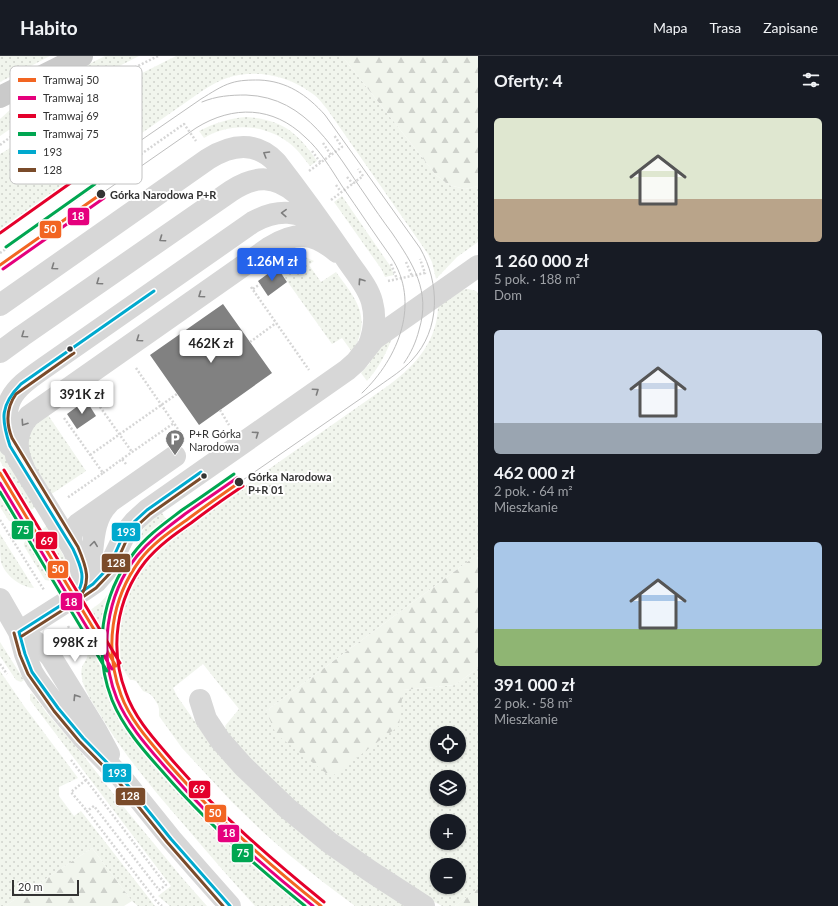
<!DOCTYPE html>
<html lang="pl">
<head>
<meta charset="utf-8">
<style>
	body { margin:0; font-family:Lato,sans-serif; background:#242831; color:#f1f3f6; height:100vh; display:flex; flex-direction:column; font-size:15px; white-space:nowrap }
	* { box-sizing:border-box; margin:0 }
	p { font-size:13px; color:#9ea1a6 }
	.icon { flex:none; width:22px; height:22px; fill:none; stroke:currentColor; stroke-width:2; stroke-linecap:round; stroke-linejoin:round }
	.map { position:relative; flex:1; overflow:hidden }
	.drawer { display:flex; flex-direction:column; background:#171b24; width:360px }
	.drawer>* { flex:none }
	.fabs { position:absolute; left:430px; top:670px; display:grid; gap:8px }
	.fabs a { display:grid; place-items:center; width:36px; height:36px; border-radius:50%; background:#171b24; box-shadow:0 1px 3px #0004; font-size:20px }
	.scale { position:absolute; left:12px; bottom:10px; width:67px; box-sizing:border-box; padding-left:4px; border:2px solid #333; border-top:0; font-size:11px; line-height:14px; white-space:nowrap; color:#333; -webkit-text-stroke:3px #fff; paint-order:stroke }
	.price { position:absolute; translate:-50% -34px; padding:0 9px; border-radius:4px; background:#fff; color:#222; font-size:13px; line-height:26px; filter:drop-shadow(0 1px 2px #0008) }
	.price::after { content:''; position:absolute; left:50%; top:24px; width:12px; height:9px; margin-left:-6px; background:inherit; clip-path:polygon(0 0,100% 0,50% 100%) }
	.price.selected { background:#2563eb; color:#fff }
	ul { padding:0; list-style:none }
	li { display:grid; align-content:center; gap:8px; height:212px; padding:0 16px }
	li span { display:grid; place-items:center; height:124px; border-radius:6px; color:#555 }
	li>.icon { margin-inline-start:auto }
	span .icon { width:72px; height:72px; fill:#fffc; stroke-width:1 }
	li b { font-size:17px }
	h2 { display:flex; justify-content:space-between; align-items:center; height:48px; padding:0 16px; font-size:17px }
	header { display:flex; align-items:center; gap:24px; box-sizing:border-box; height:56px; padding:0 20px; background:#171b24; border-bottom:1px solid #363941 }
	header strong { font-size:19px }
	nav { display:flex; gap:22px; margin-inline-start:auto; font-size:14px }
	main { display:flex; flex:1; min-height:0 }
	.map>svg:first-child { display:block }
	.grass { fill:url(#grass-dots); fill-rule:evenodd }
	.forest { fill:url(#forest-firs) }
	.building { fill:#818181 }
	.lines { fill:none; stroke-linecap:round; stroke-linejoin:round }
	.path { stroke:#d6d6d6; stroke-width:2.5; stroke-dasharray:2 2; stroke-linecap:butt }
	.minor { stroke:#d7d7d7; stroke-width:22 }
	.major { stroke:#cacaca; stroke-width:22 }
	.tram { stroke:#bebebe; stroke-width:1 }
	.bus-1-casing { stroke:#fff; stroke-width:6 }
	.bus-2-casing { stroke:#fff; stroke-width:6 }
	.bus-1 { stroke:#00a9ce; stroke-width:3 }
	.bus-2 { stroke:#7a4b2a; stroke-width:3 }
	.tram-1-casing { stroke:#fff; stroke-width:6 }
	.tram-2-casing { stroke:#fff; stroke-width:6 }
	.tram-3-casing { stroke:#fff; stroke-width:6 }
	.tram-4-casing { stroke:#fff; stroke-width:6 }
	.tram-1 { stroke:#f26522; stroke-width:3 }
	.tram-2 { stroke:#e5007d; stroke-width:3 }
	.tram-3 { stroke:#e4002b; stroke-width:3 }
	.tram-4 { stroke:#00a651; stroke-width:3 }
	.oneway { stroke:#7d7d7d }
	.stop-dot { fill:#333; stroke:#fff; stroke-width:1.5 }
	.labels { text-anchor:middle; dominant-baseline:central; stroke-width:4; stroke-linejoin:round; paint-order:stroke }
	.stop-label { font-size:11px; font-weight:bold; fill:#333; stroke:#fff; text-anchor:start }
	.poi-label { font-size:11px; fill:#333; stroke:#fff; text-anchor:start }
	.key { fill:#fff; stroke:#c2c2c2; stroke-width:1 }
	.key-label { font-size:11px; fill:#333 }
	.line-badge { stroke:#fff; stroke-width:1.5 }
	.badge-label { font-size:11px; text-anchor:middle; font-weight:bold; fill:#fff }
</style>
</head>
<body>
<header>
<strong>Habito</strong>
<nav><a>Mapa</a><a>Trasa</a><a>Zapisane</a></nav>
</header>
<main>
<div class="map">
<svg width="478" height="850" viewBox="0 0 478 850">
	<defs>
		<pattern id="grass-dots" width="8" height="8" patternUnits="userSpaceOnUse"><rect width="8" height="8" fill="#f1f5ed"/><path d="M2 2h.1M6 6h.1" fill="none" stroke="#cfd2cc" stroke-width="1.8" stroke-linecap="round"/></pattern>
		<pattern id="forest-firs" width="22" height="20" patternUnits="userSpaceOnUse"><rect width="22" height="20" fill="#f1f5ed"/><path d="M5 1l3.5 6h-7zM16 11l3.5 6h-7z" fill="#cfd2cc"/></pattern>
	</defs>
	<rect width="100%" height="100%" fill="#fff"/>
	<path class="grass" d="M0,0H50L0,26Z
		M105,0H139L29,56L13,71L0,80V63L24,41Z
		M176,0H342L436,119L449,129L465,133L478,130V186L457,201L436,223L432,206L428,198L327,53C322,47 317,40 310,36C286,19 255,13 227,22C218,25 210,30 202,35L0,176V98C17,89 31,75 47,65Z
		M247,61C283,64 298,77 317,105L310,110C305,104 301,98 296,93C272,69 233,64 204,82L199,75C215,67 230,62 247,61Z
		M342,140L386,204L391,211L394,219L385,221L382,214L334,146Z
		M305,201L314,205L309,209L321,226L336,216C356,243 373,262 352,296L342,282L332,288L282,218Z
		M468,233L476,235L478,237V498L266,655L403,634L455,629L478,612V833L455,850H442L427,842L388,817L298,749L228,680L225,670L239,653L203,608L173,632L177,640L198,670L412,850H355L323,826L288,798L263,776L232,746L182,692L159,660V653L158,649L153,641L150,638L143,635L136,625L133,624H130C126,617 120,610 118,602C115,592 116,578 118,568C123,545 131,522 147,504C155,496 164,488 172,481L389,329C416,309 438,284 438,249L461,234ZM437,677H459V699H437ZM437,721H459V743H437ZM437,765H459V787H437ZM437,809H459V831H437Z
		M392,282C386,298 378,313 367,325L361,317L369,308L378,293Z
		M48,359L86,415L50,439L33,412L27,387L32,371Z
		M0,391L36,451L29,455L0,405Z
		M0,428L20,461L13,465H9L0,451Z
		M162,457L170,469C130,498 110,533 105,582L89,555L100,547L109,537L121,519L144,472L152,463Z
		M47,470L67,506L66,517L41,475V474Z
		M0,478L34,532C20,531 5,519 1,506C0,500 0,485 0,478Z
		M31,480L58,525L56,526L45,524L24,490C23,485 28,483 31,480Z
		M79,560C88,574 99,590 106,605C109,611 109,619 111,625C115,639 120,652 128,664C139,681 152,696 166,712C209,763 257,808 310,850H255C231,824 208,797 185,770C157,738 130,706 107,670C99,656 88,642 83,627C82,623 80,614 83,609C85,605 88,602 88,596C87,585 71,575 81,566L78,561Z
		M0,586L24,624L21,626L16,624L0,600Z
		M0,615L24,650L78,722L59,731V740L74,760L81,755L155,850H138L132,845L92,792L5,850H0Z
		M32,637L46,656L79,694L127,755L184,824L207,850H170L158,840L171,830L30,644V639Z"/>
	<path class="forest" d="M342,0H478V130L465,133L449,129L436,119Z
		M478,498V612L455,629L403,634L399,670L331,721L276,678L266,655Z
		M92,792L132,845L124,850H5Z
		M478,833V850H455Z"/>
	<path class="building" d="M277,211L287,226L268,240L258,225Z
		M223,248L272,317L199,369L150,299Z
		M86,344L96,360L77,373L67,358Z"/>
	<g class="lines">
		<path class="path" d="M323,87L331,99
			M0,89L39,59L158,0
			M312,95L321,107
			M309,115L342,91L334,79
			M347,121L353,128
			M336,129L341,136
			M331,144L363,120L358,113
			M0,197L184,68L196,85
			M406,206L412,220
			M391,208L397,223
			M388,225L425,217L420,203
			M251,231L309,314
			M253,233L260,228
			M250,286L276,267
			M136,312L182,379
			M93,341L132,396
			M220,354L229,369
			M64,362L103,417L67,442
			M90,399L177,338
			M122,403L174,367
			M103,417L122,403L126,408
			M0,464L44,534
			M10,480L31,466
			M68,570C73,579 79,586 75,597
			M0,608L7,618
			M71,704L166,829L159,834L94,750L87,755L157,846L162,850
			M86,724L71,736L87,755"/>
		<path class="minor" d="M0,249L208,103C232,88 256,85 276,106C300,137 323,169 345,201C354,215 368,230 372,246C376,261 374,277 368,291
			M0,296L22,280L231,135C255,119 275,119 297,138
			M10,390C0,345 11,335 44,312L253,166C277,153 299,153 321,171
			M16,400L73,493C80,508 89,528 74,541
			M24,412C15,393 15,376 29,360L270,191C296,175 313,176 337,196
			M73,493C69,484 71,475 78,468L175,400
			M86,527C96,501 88,468 108,448
			M0,543L19,576L25,598L32,616L37,624L58,652L83,682L121,721L171,783L199,815L230,850
			M19,576L74,541L96,526L109,511L126,476L135,465L147,454L347,314L356,306L374,283L478,210
			M19,576C33,584 41,588 51,601L96,674L109,698
			M200,644L206,663L220,684L243,710L287,752L330,787L370,815L424,850"/>
		<path class="major" d="M0,41L82,0"/>
		<path class="tram" d="M202,46C216,40 231,39 246,39C308,41 335,96 366,140C374,152 383,165 392,177C413,208 431,235 419,274C416,286 411,297 404,307
			M89,120L201,43C211,37 221,30 231,27C240,24 250,24 259,24C287,25 307,39 325,59L420,192C440,227 441,273 412,304C403,314 390,322 379,330L240,426
			M101,138L196,72C233,49 273,50 305,81C320,94 331,113 342,130C358,153 374,177 391,201C421,246 399,302 362,337"/>
		<defs>
			<path id="bus-1" d="M65,547L93,528L109,511L123,480L135,465L147,454L201,416
				M19,576L74,541C88,525 81,510 73,493L10,390C1,363 0,349 21,328L154,235
				M19,576L25,598L32,616L58,652L83,682L121,721L171,783L230,850"/>
			<path id="bus-2" d="M68,551L96,532L113,514L127,483L139,468L150,458L204,420
				M14,577L20,599L28,618L54,655L79,685L117,724L167,786L223,850
				M22,580L77,545C93,527 86,510 78,491L12,382C6,367 6,352 16,338L74,297"/>
		</defs>
		<use href="#bus-1" class="bus-1-casing"/>
		<use href="#bus-2" class="bus-2-casing"/>
		<use href="#bus-1" class="bus-1"/>
		<use href="#bus-2" class="bus-2"/>
		<defs>
			<path id="tram-1" d="M0,209L101,138
				M0,417L116,610
				M240,426C223,438 205,450 188,463C171,475 153,487 140,504C111,543 104,593 121,639C130,664 150,686 167,706C213,759 266,806 321,850"/>
			<path id="tram-2" d="M3,213L104,142
				M237,422C220,434 202,446 185,458C168,471 151,483 137,500C106,539 98,596 117,643C128,669 147,690 166,712C210,763 260,808 313,850
				M0,427L112,613"/>
			<path id="tram-3" d="M0,177L86,116
				M4,414L120,607
				M243,430C225,442 208,454 191,467C175,478 158,490 145,506C116,543 109,593 126,637C135,663 155,684 172,704C218,757 270,802 324,846"/>
			<path id="tram-4" d="M6,191L95,128
				M234,418C217,430 200,442 182,454C165,467 146,480 133,498C101,539 93,595 112,644C123,671 143,694 162,715C205,765 254,809 305,850
				M0,436L107,615"/>
		</defs>
		<use href="#tram-1" class="tram-1-casing"/>
		<use href="#tram-2" class="tram-2-casing"/>
		<use href="#tram-3" class="tram-3-casing"/>
		<use href="#tram-4" class="tram-4-casing"/>
		<use href="#tram-1" class="tram-1"/>
		<use href="#tram-2" class="tram-2"/>
		<use href="#tram-3" class="tram-3"/>
		<use href="#tram-4" class="tram-4"/>
	</g>
	<defs><path id="oneway-chevron" d="M-2-3.5L2.5 0L-2 3.5" fill="none" stroke-width="1.6" stroke-linecap="round" stroke-linejoin="round"/></defs>
	<g class="oneway">
		<use href="#oneway-chevron" transform="translate(266 98) rotate(-149)"/>
		<use href="#oneway-chevron" transform="translate(284 157) rotate(-178)"/>
		<use href="#oneway-chevron" transform="translate(162 183) rotate(145)"/>
		<use href="#oneway-chevron" transform="translate(54 211) rotate(145)"/>
		<use href="#oneway-chevron" transform="translate(361 225) rotate(-124)"/>
		<use href="#oneway-chevron" transform="translate(99 226) rotate(145)"/>
		<use href="#oneway-chevron" transform="translate(201 239) rotate(145)"/>
		<use href="#oneway-chevron" transform="translate(24 279) rotate(145)"/>
		<use href="#oneway-chevron" transform="translate(139 283) rotate(145)"/>
		<use href="#oneway-chevron" transform="translate(316 335) rotate(-35)"/>
		<use href="#oneway-chevron" transform="translate(24 367) rotate(124)"/>
		<use href="#oneway-chevron" transform="translate(256 378) rotate(-35)"/>
		<use href="#oneway-chevron" transform="translate(94 488) rotate(-83)"/>
		<use href="#oneway-chevron" transform="translate(76 641) rotate(-122)"/>
	</g>
	<defs>
		<symbol id="parking-pin" viewBox="-11 -11 22 30"><path d="M0 17L-7.5 6A9.5 9.5 0 1 1 7.5 6Z" fill="#7a7a7a" stroke="#fff"/><path d="M-3.5-5.5H1a3.5 3.5 0 0 1 0 7H-1V5.5H-3.5ZM-1-3.4V-.6H.8a1.4 1.4 0 0 0 0-2.8Z" fill="#fff"/></symbol>
	</defs>
	<g fill-rule="evenodd">
		<use href="#parking-pin" x="164" y="372" width="22" height="30"/>
	</g>
	<g class="stop-dot">
		<circle cx="101" cy="138" r="5"/>
		<circle cx="70" cy="293" r="3.5"/>
		<circle cx="204" cy="420" r="3.5"/>
		<circle cx="239" cy="426" r="5"/>
	</g>
	<g class="labels">
		<g class="stop-label">
			<text x="110" y="138">Górka Narodowa P+R</text>
			<text x="248" y="420">Górka Narodowa<tspan x="248" dy="13">P+R 01</tspan></text>
		</g>
		<g class="poi-label">
			<text x="189" y="377">P+R Górka<tspan x="189" dy="13">Narodowa</tspan></text>
		</g>
	</g>
	<rect x="10" y="10" width="132" height="118" rx="6" class="key"/>
	<rect x="18" y="22" width="18" height="4" fill="#f26522"/>
	<rect x="18" y="40" width="18" height="4" fill="#e5007d"/>
	<rect x="18" y="58" width="18" height="4" fill="#e4002b"/>
	<rect x="18" y="76" width="18" height="4" fill="#00a651"/>
	<rect x="18" y="94" width="18" height="4" fill="#00a9ce"/>
	<rect x="18" y="112" width="18" height="4" fill="#7a4b2a"/>
	<g class="key-label">
		<text x="43" y="28">Tramwaj 50</text>
		<text x="43" y="46">Tramwaj 18</text>
		<text x="43" y="64">Tramwaj 69</text>
		<text x="43" y="82">Tramwaj 75</text>
		<text x="43" y="100">193</text>
		<text x="43" y="118">128</text>
	</g>
	<g class="line-badge">
		<rect x="67" y="151" width="23" height="19" rx="4" fill="#e5007d"/>
		<rect x="39" y="164" width="23" height="19" rx="4" fill="#f26522"/>
		<rect x="11" y="464" width="23" height="20" rx="4" fill="#00a651"/>
		<rect x="111" y="466" width="30" height="20" rx="4" fill="#00a9ce"/>
		<rect x="35" y="475" width="23" height="19" rx="4" fill="#e4002b"/>
		<rect x="101" y="497" width="30" height="20" rx="4" fill="#7a4b2a"/>
		<rect x="47" y="504" width="22" height="19" rx="4" fill="#f26522"/>
		<rect x="60" y="536" width="23" height="19" rx="4" fill="#e5007d"/>
		<rect x="102" y="707" width="30" height="20" rx="4" fill="#00a9ce"/>
		<rect x="188" y="724" width="23" height="19" rx="4" fill="#e4002b"/>
		<rect x="115" y="731" width="31" height="19" rx="4" fill="#7a4b2a"/>
		<rect x="204" y="748" width="23" height="19" rx="4" fill="#f26522"/>
		<rect x="217" y="768" width="23" height="19" rx="4" fill="#e5007d"/>
		<rect x="231" y="787" width="23" height="20" rx="4" fill="#00a651"/>
	</g>
	<g class="badge-label">
		<text x="78" y="164">18</text>
		<text x="50" y="177">50</text>
		<text x="23" y="478">75</text>
		<text x="126" y="480">193</text>
		<text x="47" y="489">69</text>
		<text x="116" y="511">128</text>
		<text x="58" y="517">50</text>
		<text x="71" y="550">18</text>
		<text x="117" y="721">193</text>
		<text x="199" y="737">69</text>
		<text x="130" y="744">128</text>
		<text x="215" y="761">50</text>
		<text x="229" y="781">18</text>
		<text x="243" y="801">75</text>
	</g>
</svg>
<div class="fabs">
<a><svg class="icon" aria-label="locate" viewBox="0 0 24 24"><circle cx="12" cy="12" r="6"/><path d="M12 2v4M12 18v4M2 12h4M18 12h4"/></svg></a>
<a><svg class="icon" aria-label="layers" viewBox="0 0 24 24"><path d="M12 4l9 5-9 5-9-5zM3 14l9 5 9-5"/></svg></a>
<a>+</a>
<a>−</a>
</div>
<div class="scale">20 m</div>
<b class="price selected" style="left:272px;top:226px">1.26M zł</b>
<b class="price" style="left:211px;top:308px">462K zł</b>
<b class="price" style="left:82px;top:359px">391K zł</b>
<b class="price" style="left:75px;top:607px">998K zł</b>
</div>
<section class="drawer">
<h2>Oferty: 4<svg class="icon" aria-label="filters" viewBox="0 0 24 24"><path d="M4 7h16M4 17h16"/><circle cx="9" cy="7" r="2"/><circle cx="15" cy="17" r="2"/></svg></h2>
<ul>
<li><span style="background:linear-gradient(#dfe7d0 65%,#b9a48a 0)"><svg class="icon" aria-label="home" viewBox="0 0 24 24"><path d="M3 11l9-7 9 7M6 9v11h12V9"/></svg></span><div><b>1 260 000 zł</b><p>5 pok. · 188 m²</p><p>Dom</p></div></li>
<li><span style="background:linear-gradient(#c9d6e8 75%,#9aa5b1 0)"><svg class="icon" aria-label="home" viewBox="0 0 24 24"><path d="M3 11l9-7 9 7M6 9v11h12V9"/></svg></span><div><b>462 000 zł</b><p>2 pok. · 64 m²</p><p>Mieszkanie</p></div></li>
<li><span style="background:linear-gradient(#a9c7e8 70%,#8fb573 0)"><svg class="icon" aria-label="home" viewBox="0 0 24 24"><path d="M3 11l9-7 9 7M6 9v11h12V9"/></svg></span><div><b>391 000 zł</b><p>2 pok. · 58 m²</p><p>Mieszkanie</p></div></li>
</ul>
</section>
</main>
</body>
</html>
